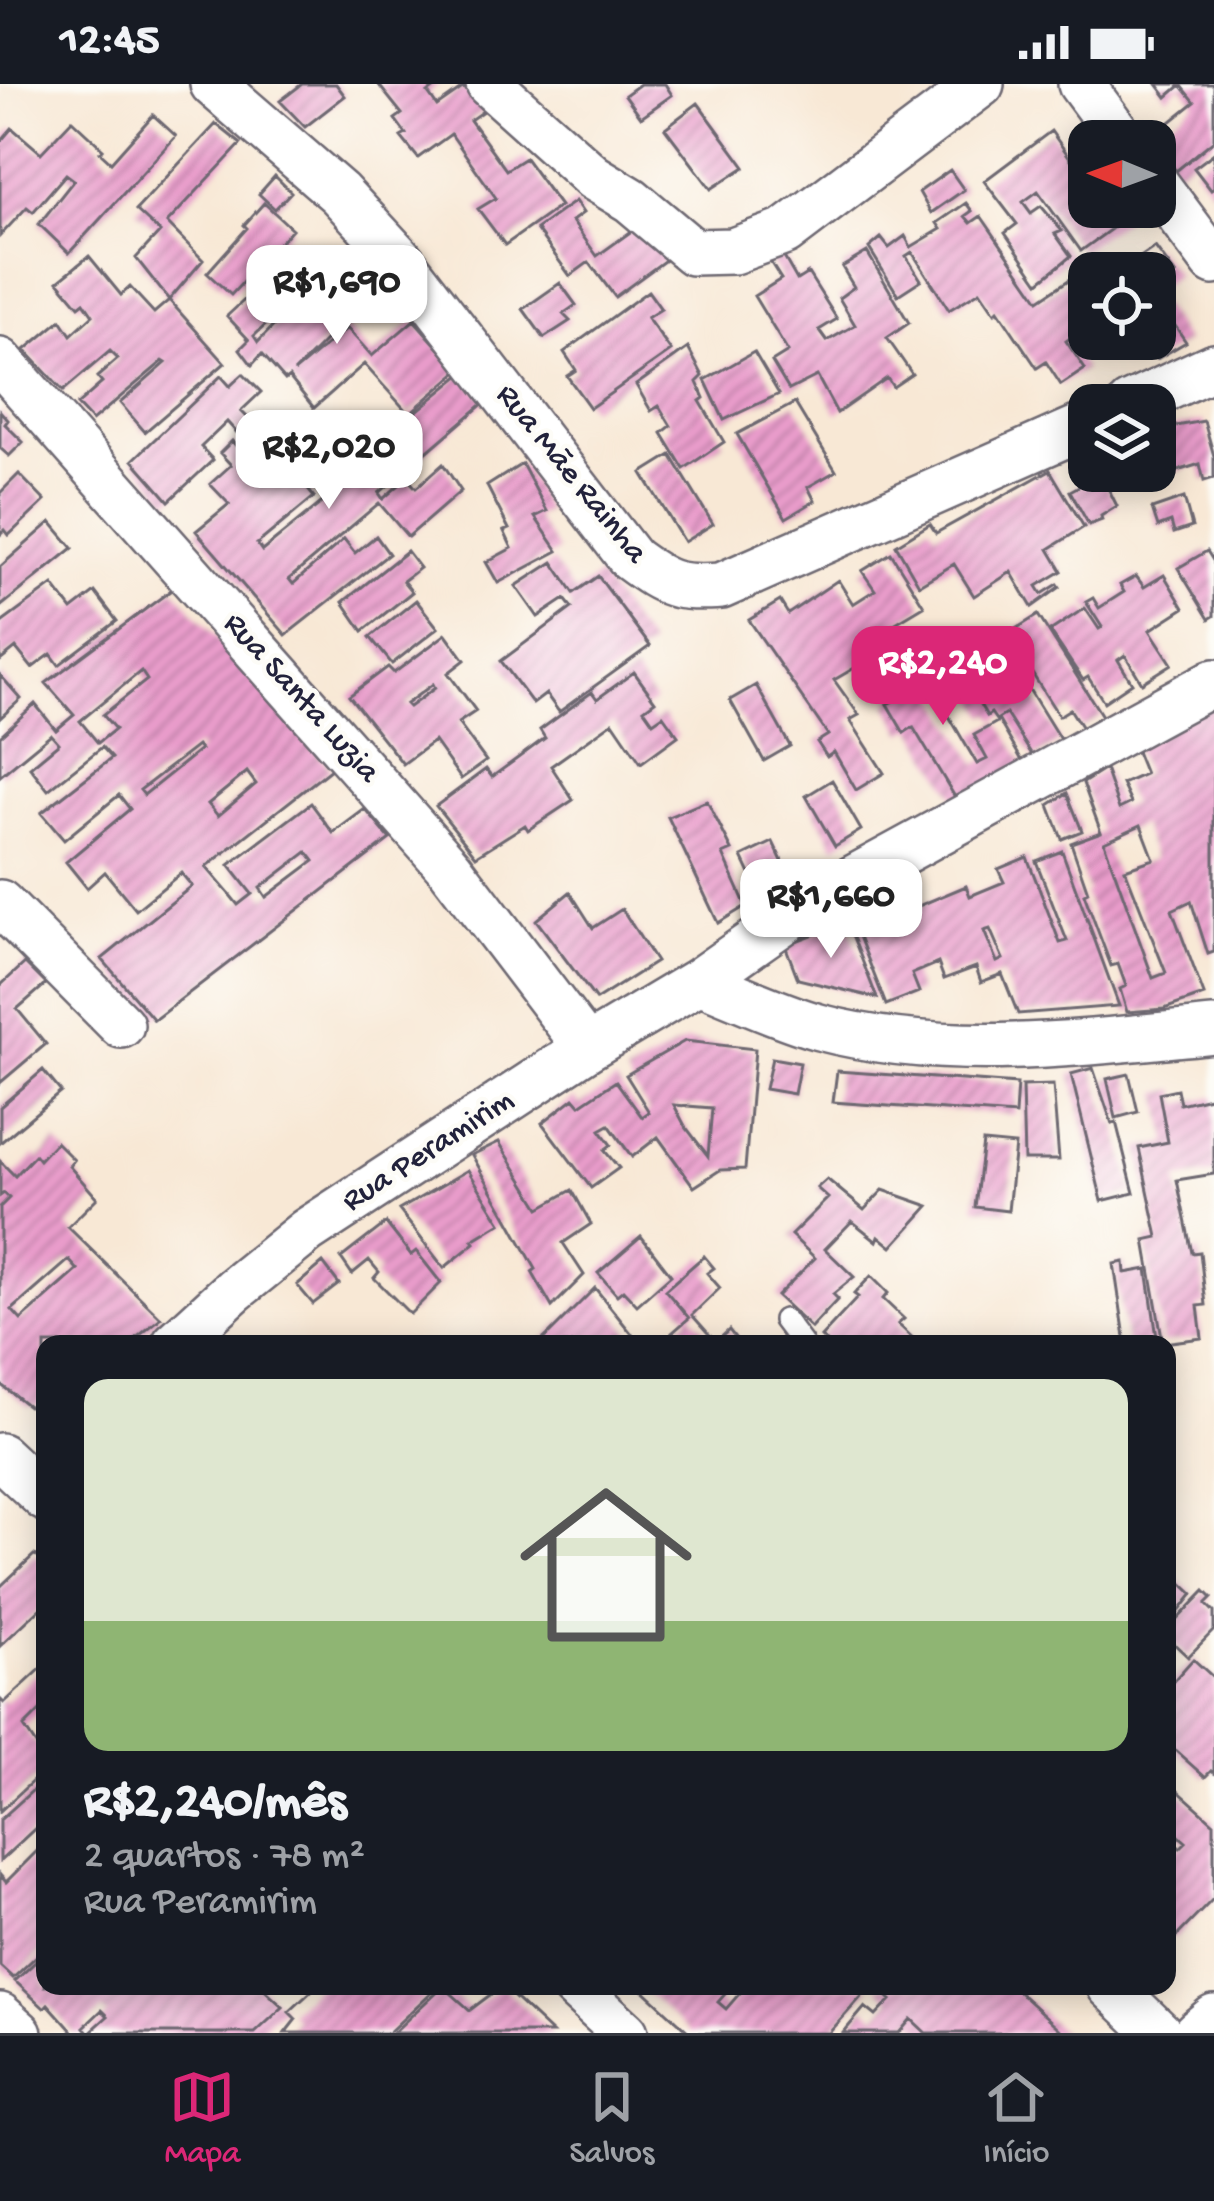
<!DOCTYPE html>
<html lang="pt">
<head>
<meta charset="utf-8">
<style>
	body { margin:0; font-family:"Gochi Hand",sans-serif; background:#20242c; color:#f1f3f6; height:100vh; display:flex; flex-direction:column; font-size:45px; white-space:nowrap }
	* { box-sizing:border-box; margin:0 }
	p { font-size:39px; color:#9ea1a6 }
	.icon { flex:none; width:66px; height:66px; fill:none; stroke:currentColor; stroke-width:2; stroke-linecap:round; stroke-linejoin:round }
	.map { position:relative; flex:1; overflow:hidden }
	.sheet { position:absolute; left:36px; top:1251px; width:1140px; height:660px; display:flex; flex-direction:column; background:#171b24; border-radius:24px; box-shadow:0 6px 30px #0003 }
	.sheet>* { flex:none }
	.needle { width:78px; rotate:271deg }
	.fabs { position:absolute; left:1068px; top:36px; display:grid; gap:24px }
	.fabs a { display:grid; place-items:center; width:108px; height:108px; border-radius:24px; background:#171b24; box-shadow:0 6px 30px #0003; font-size:60px }
	.price { position:absolute; translate:-50% -102px; padding:0 27px; border-radius:24px; background:#fff; color:#222; font-size:39px; line-height:78px; filter:drop-shadow(0 3px 6px #0008) }
	.price::after { content:''; position:absolute; left:50%; top:72px; width:36px; height:27px; margin-left:-18px; background:inherit; clip-path:polygon(0 0,100% 0,50% 100%) }
	.price.current { background:#db2777; color:#fff }
	ul { padding:0; list-style:none }
	li { display:grid; align-content:center; gap:24px; height:636px; padding:0 48px }
	li+li { border-top:3px solid #363941 }
	li span { display:grid; place-items:center; height:372px; border-radius:24px; color:#555 }
	li>.icon { margin-inline-start:auto }
	span .icon { width:216px; height:216px; fill:#fffc; stroke-width:1 }
	li b { font-size:51px }
	.status { display:flex; justify-content:space-between; align-items:center; height:84px; padding:0 60px; background:#171b24; direction:ltr }
	.status svg { height:33px; fill:currentColor }
	.tab-bar { display:flex; justify-content:space-around; align-items:center; height:168px; border-top:3px solid #363941; background:#171b24; font-size:33px; color:#9ea1a6 }
	.tab-bar a { display:grid; justify-items:center; gap:6px }
	.tab-bar .current { color:#db2777 }
	.map>svg:first-child { display:block }
	.building { fill:url(#building-hatch); fill-rule:evenodd }
	.lines { fill:none; stroke-linecap:round; stroke-linejoin:round }
	.service-casing { stroke:#6d6771; stroke-width:26 }
	.minor-casing { stroke:#6d6771; stroke-width:50 }
	.service { stroke:#fff; stroke-width:21 }
	.minor { stroke:#fff; stroke-width:45 }
	.labels { text-anchor:middle; dominant-baseline:central; stroke-width:9; stroke-linejoin:round; paint-order:stroke }
	.street-label { font-size:33px; fill:#22223b; stroke:#fdfcf7 }
</style>
</head>
<body>
<div class="status"><b>12:45</b><svg viewBox="0 0 49 12"><path d="M0 12V9h3v3zM5 12V6h3v6zM10 12V3h3v9zM15 12V0h3v12zM26 1h20v11H26zM47 4h2v5h-2z"/></svg></div>
<div class="map">
<svg width="1214" height="1949" viewBox="0 0 1214 1949">
	<defs>
		<pattern id="building-hatch" width="6" height="6" patternUnits="userSpaceOnUse" patternTransform="scale(3)"><rect width="6" height="6" fill="#e99ccb"/><path d="M-1 1l2-2M0 6l6-6M5 7l2-2" fill="none" stroke="#bc7fa6"/></pattern>
	</defs>
	<rect width="100%" height="100%" fill="#fdfcf7"/>
	<filter id="ink" filterUnits="userSpaceOnUse"><feTurbulence type="fractalNoise" baseFrequency=".00833" numOctaves="2"/><feDisplacementMap in="SourceGraphic" scale="24" xChannelSelector="R" yChannelSelector="G"/><feConvolveMatrix kernelMatrix="1 2 1 2 8 2 1 2 1" color-interpolation-filters="sRGB"/></filter>
	<filter id="wash" filterUnits="userSpaceOnUse"><feTurbulence type="fractalNoise" baseFrequency=".004" numOctaves="4" result="noise"/><feDisplacementMap in="SourceGraphic" scale="48" xChannelSelector="R" yChannelSelector="G"/><feGaussianBlur stdDeviation="2.7" result="paint"/><feColorMatrix in="noise" values="0 0 0 0 0 0 0 0 0 0 0 0 0 0 0 0 0 1.4 0 .05"/><feComposite in="paint" operator="in"/></filter>
	<g filter="url(#wash)">
		<rect width="100%" height="100%" fill="#f8e8d5"/>
		<g id="blocks">
			<path class="building" d="M302,0H336L345,12L305,43L280,17Z
				M378,0H440L428,9L437,22L464,3L483,27L470,36L506,86L525,74L560,122L505,161L478,125L496,114L451,50L418,74L401,53L406,50L395,35L402,30Z
				M640,0H665L672,11L641,33L625,11Z
				M1157,0H1214V56L1176,87L1150,54L1195,18L1181,1L1167,13Z
				M698,19L745,83L711,105L665,44Z
				M153,31L176,52L69,169L39,140L74,96L66,90L33,128L27,123L0,152V58L12,44L41,69L72,36L103,65L100,68L111,78Z
				M216,40L241,60L167,139L203,176L169,216L136,174L160,148L136,126Z
				M1051,47L1082,91L1089,86V123H1116L1125,135L1081,167L1038,107L1023,118L1031,129L1041,122L1062,147L1055,150L1071,172L1039,198L1005,149L1017,140L984,97Z
				M1214,69V103L1211,106L1194,84Z
				M950,86L964,106L931,129L919,108Z
				M275,92L291,108L275,125L259,110Z
				M575,117L583,129L572,137L597,172L647,136L675,169L615,213L589,178L570,192L536,145Z
				M264,119L292,145L231,211L207,189L247,144L244,141Z
				M966,119L972,127L965,132L971,139L981,132L1039,216L1091,181L1097,189H1089V240L1066,257L1085,285L1061,301L1046,278L1037,284L998,226L995,229L980,207L949,226L912,168L906,172L921,196L898,211L869,164L881,154L889,164L905,152L911,163L941,145L937,139Z
				M1155,163L1176,191L1155,207V189H1117Z
				M781,168L797,196L808,189L837,235L819,246L827,257L855,241L839,214L854,203L842,183L867,168L909,239L887,254L912,290L893,303L887,294L837,329L817,292L789,306L772,278L788,268L754,212L781,195L769,176Z
				M89,172L121,211L130,203L154,229L169,216L225,279L145,348L120,319L166,279L163,277L92,337L77,321L102,299L97,293L118,275L110,267L63,307L25,266L61,236L71,251L93,231L84,218L79,222L58,197Z
				M321,193L352,230L294,288L347,244L372,272L414,236L459,287L409,330L364,280L314,324L289,293L285,296L262,270L252,281L240,265L249,256L227,232L267,195L289,219L254,252L258,258Z
				M560,199L576,221L563,230L570,237L544,254L523,225Z
				M648,207L661,225L647,234L671,267L590,324L567,292L576,286L564,268Z
				M1155,212L1186,258L1157,275L1143,255H1155Z
				M688,264L703,292L697,298L704,314L700,317L724,358L684,385L662,349L671,342L659,322L651,327L636,301Z
				M754,268L779,310L724,336L705,296Z
				M243,290L261,308L241,327L252,338L239,351L227,338L201,363L213,376L169,417L133,376L221,292L230,302Z
				M462,290L486,317L379,409L383,415L407,394L416,404L443,380L461,407L408,453L379,419L289,495L293,500L344,455L355,469L376,452L389,470L286,551L196,447L229,420L210,400L231,381L220,369L232,357L263,394L284,376L314,413L257,460L262,467L352,394L345,386Z
				M795,319L836,387L808,403L815,417L786,434L737,350Z
				M0,327L8,336L5,340L23,358L9,372L0,364Z
				M1204,337L1214,372V394L1204,397L1200,380L1171,389L1160,345Z
				M671,371L713,440L684,458L642,389Z
				M522,380L547,427L535,433L558,467L498,499L486,478L512,464L504,447L509,445L487,402Z
				M1050,386L1084,443L1049,465L1062,487L1037,502L1042,510L1058,500L1060,503L1032,523L1011,488L974,512L954,480L919,501L896,461L930,440L936,449Z
				M19,390L45,417L9,451L5,446L0,451V409Z
				M1101,390L1117,422L1101,432L1102,436L1089,441L1070,407Z
				M1184,414L1192,443L1174,449L1171,438L1158,443L1152,425Z
				M51,438L73,464L0,523V483Z
				M407,467L420,484L403,497L412,508L363,547L343,518Z
				M1207,467L1214,478V532L1209,535L1178,484Z
				M891,469L924,522L894,540L904,555L834,596L859,631L850,636L884,689L856,706L834,668L827,673L817,658L828,651L749,536L780,517L788,530L838,496L853,520L875,506L862,487Z
				M553,478L574,509L598,492L650,562L559,628L546,610L533,620L501,577L572,524L565,515L538,533L516,502Z
				M1164,491L1184,524L1150,546L1172,580L1142,599L1125,571L1118,576L1132,599L1104,618L1088,593L1083,596L1050,547L1085,524L1099,545L1102,543L1086,518L1093,514L1099,524L1124,508L1120,501L1136,492L1144,503Z
				M53,501L72,526L95,508L117,537L59,581L51,570L32,584L16,564L0,577V540Z
				M174,504L331,685L206,783L230,811L238,821L252,810L229,781L311,719L333,749L365,725L390,755L154,936L102,875L192,802L181,789L136,826L105,788L87,804L66,778L130,725L119,711L64,756L41,729L112,674L102,663L48,706L30,683L59,659L51,650L0,692V652L35,620L56,646L74,631L46,599ZM141,587L147,596L103,631L115,645L98,659L80,637ZM197,662L200,666L144,711L140,706ZM247,688L256,700L218,732L208,720ZM307,768L314,777L266,813L260,804Z
				M416,516L438,544L392,580L370,553Z
				M1038,531L1102,632L1082,644L1070,625L1059,632L1023,575L1014,581L1061,657L1034,674L1006,630L996,636L991,629L987,632L963,593L987,579L979,568Z
				M446,550L465,576L448,589L476,627L458,639L486,677L461,695L434,657L403,680L349,612L388,583L394,589ZM433,600L435,604L409,623L406,620Z
				M908,562L977,680L987,675L974,651L999,637L1024,680L958,718L913,643L904,649L887,620L893,617L870,583Z
				M634,588L655,617L644,625L653,638L663,631L678,652L641,679L613,638L551,682L573,716L528,746L525,741L476,772L436,722L486,685L492,693L545,654L540,646L592,608L597,615Z
				M0,591L21,615L0,634Z
				M756,601L790,662L764,677L730,616Z
				M1214,617V868L1208,870L1191,817L1172,826L1204,911L1164,925L1127,928L1120,905L1126,902L1118,880L1111,882L1084,810L1088,808L1071,759L1101,748L1083,699L1105,685L1119,725L1131,719L1122,700L1145,690L1135,665ZM1141,741L1154,775L1125,785L1166,889L1153,894L1104,758Z
				M832,696L861,746L835,762L806,712Z
				M1067,709L1082,747L1062,755L1049,721Z
				M707,717L732,766L723,770L746,822L718,839L668,733Z
				M773,758L792,798L761,813L742,773Z
				M1062,767L1119,922L1018,930L1002,890L981,898L976,883L944,895L938,879L912,890L919,908L886,921L853,837L886,824L890,834L966,802L970,812L1004,798L998,785L1027,773L1060,859L1067,857L1036,777ZM990,845L1003,875L997,878L984,847Z
				M570,808L593,844L622,825L656,878L596,916L536,836Z
				M847,838L877,914L798,895L785,861Z
				M25,879L46,900L17,925L46,960L0,999V902Z
				M685,957L755,965L745,1085L720,1086L694,1103L658,1053L632,1073L609,1041L600,1046L611,1061L604,1066L619,1084L591,1104L542,1039L574,1014L580,1021L616,997L642,1033L649,1028L626,991ZM674,1021L712,1024L708,1072L685,1042Z
				M772,974L800,979L794,1010L765,1005Z
				M1093,984L1112,1040L1116,1038L1134,1109L1102,1117L1071,990Z
				M43,986L61,1008L0,1059V1023Z
				M837,987L1017,1000L1015,1031L833,1018Z
				M1129,990L1138,1028L1116,1034L1107,995Z
				M1053,1001L1059,1076H1024L1022,1002Z
				M1177,1005L1180,1020L1214,1012V1090L1177,1096L1192,1169L1200,1168L1206,1221L1198,1222L1202,1254L1163,1259L1145,1156L1158,1153L1139,1064L1168,1058L1159,1009Z
				M56,1058L74,1076L69,1082L97,1114L68,1143L161,1234L129,1260H45V1321L28,1322L0,1300V1123L9,1114L4,1109L0,1112V1077L15,1092L35,1071L39,1076ZM69,1176L78,1186L21,1236L12,1226Z
				M499,1058L540,1124L572,1106L591,1140L563,1159L584,1191L552,1223L532,1188L536,1185L472,1071Z
				M983,1058L1015,1061L1008,1127L975,1123Z
				M468,1086L501,1139L473,1156L475,1159L444,1184L399,1126Z
				M827,1095L864,1126L883,1106L929,1122L892,1163L879,1152L877,1157L852,1137L825,1165L854,1193L833,1210L838,1215L811,1244L777,1212L815,1174L791,1151L828,1114L817,1104Z
				M386,1139L411,1171L416,1167L441,1199L410,1230L374,1194L379,1188L369,1176L352,1190L341,1174Z
				M641,1152L671,1191L637,1221L623,1206L617,1211L598,1189Z
				M704,1172L714,1184L707,1189L720,1204L692,1231L716,1258L729,1246L740,1260H673L678,1256L672,1249L689,1234L665,1206Z
				M1124,1178L1125,1189L1147,1185L1158,1260H1126L1114,1180Z
				M323,1179L339,1200L313,1220L297,1201Z
				M871,1192L888,1209L883,1215L904,1235L898,1240L919,1260H828L821,1253L858,1213L854,1210Z
				M595,1204L640,1260H538L550,1249Z
				M34,1471L45,1474V1520L0,1562V1503Z
				M1170,1488L1193,1510L1167,1543V1491Z
				M1205,1507L1212,1514L1206,1520L1214,1528V1546L1188,1573L1167,1553V1546Z
				M1193,1575L1214,1594V1689L1211,1687L1205,1693L1167,1659V1604Z
				M45,1581V1622L24,1643L36,1661L45,1652V1735L0,1777V1736L42,1698L37,1693L0,1727V1615L4,1619Z
				M1167,1697L1214,1739V1814L1174,1855L1167,1849V1753L1180,1764L1186,1758L1167,1741Z
				M45,1759V1864L13,1894L0,1882V1791L6,1798Z
				M45,1869V1902H120L124,1906L128,1902H195L192,1909L200,1902H260L283,1923L255,1949H74L48,1920L44,1924L15,1897ZM102,1926L108,1932L89,1949L84,1943Z
				M317,1902H438L388,1949H285L296,1935L289,1928Z
				M443,1902L470,1926L502,1902L552,1949H393Z
				M639,1902H732L718,1918L726,1925L746,1902H871L829,1949H690Z
				M876,1902H986L989,1905L1012,1902L1064,1949H926L911,1935L899,1949H843L865,1923L876,1932L891,1916Z"/>
		</g>
	</g>
	<g filter="url(#ink)">
		<use href="#blocks" fill-opacity="0" stroke="#6d6771" stroke-width="3"/>
		<g class="lines">
			<defs>
				<path id="service" d="M784,1236L802,1260"/>
				<path id="minor" d="M213,0L339,109L400,175L631,475C666,501 677,505 721,502L1089,340
					M489,0L593,93L631,116L693,168L733,167L785,148L981,0
					M1081,0L1123,57
					M1155,99L1214,178
					M0,277L450,784L587,964
					M1130,321L1214,282
					M0,819L121,941
					M699,897C738,912 779,932 819,943C948,977 1084,959 1214,946
					M175,1260L234,1206L307,1147L587,964L699,897L814,816L1214,598
					M0,1372L45,1414
					M574,1902L625,1949
					M1110,1902L1159,1949
					M0,1932L19,1949
					M1196,1949L1214,1934"/>
			</defs>
			<use href="#service" class="service-casing"/>
			<use href="#minor" class="minor-casing"/>
			<use href="#service" class="service"/>
			<use href="#minor" class="minor"/>
		</g>
	</g>
	<g class="labels">
		<g class="street-label">
			<text transform="translate(570 391) rotate(51)">Rua Mãe Rainha</text>
			<text transform="translate(300 615) rotate(48)">Rua Santa Luzia</text>
			<text transform="translate(429 1068) rotate(-33)">Rua Peramirim</text>
		</g>
	</g>
</svg>
<div class="fabs">
<a><svg class="needle" viewBox="-14 -14 28 28"><path d="M0-13l5 13h-10z" fill="#e53935"/><path d="M0 13l5-13h-10z" fill="#9ea1a6"/></svg></a>
<a><svg class="icon" aria-label="locate" viewBox="0 0 24 24"><circle cx="12" cy="12" r="6"/><path d="M12 2v4M12 18v4M2 12h4M18 12h4"/></svg></a>
<a><svg class="icon" aria-label="layers" viewBox="0 0 24 24"><path d="M12 4l9 5-9 5-9-5zM3 14l9 5 9-5"/></svg></a>
</div>
<b class="price" style="left:337px;top:263px">R$1,690</b>
<b class="price" style="left:329px;top:428px">R$2,020</b>
<b class="price current" style="left:943px;top:644px">R$2,240</b>
<b class="price" style="left:831px;top:877px">R$1,660</b>
<section class="sheet">
<ul>
<li><span style="background:linear-gradient(#dfe7d0 65%,#8fb573 0)"><svg class="icon" aria-label="home" viewBox="0 0 24 24"><path d="M3 11l9-7 9 7M6 9v11h12V9"/></svg></span><div><b>R$2,240/mês</b><p>2 quartos · 78 m²</p><p>Rua Peramirim</p></div></li>
</ul>
</section>
</div>
<nav class="tab-bar">
<a class="current"><svg class="icon" aria-label="map" viewBox="0 0 24 24"><path d="M3 6l6-2 6 2 6-2v14l-6 2-6-2-6 2zM9 4v14M15 6v14"/></svg>Mapa</a>
<a><svg class="icon" aria-label="saved" viewBox="0 0 24 24"><path d="M7 4h10v16l-5-4-5 4z"/></svg>Salvos</a>
<a><svg class="icon" aria-label="home" viewBox="0 0 24 24"><path d="M3 11l9-7 9 7M6 9v11h12V9"/></svg>Início</a>
</nav>
</body>
</html>
